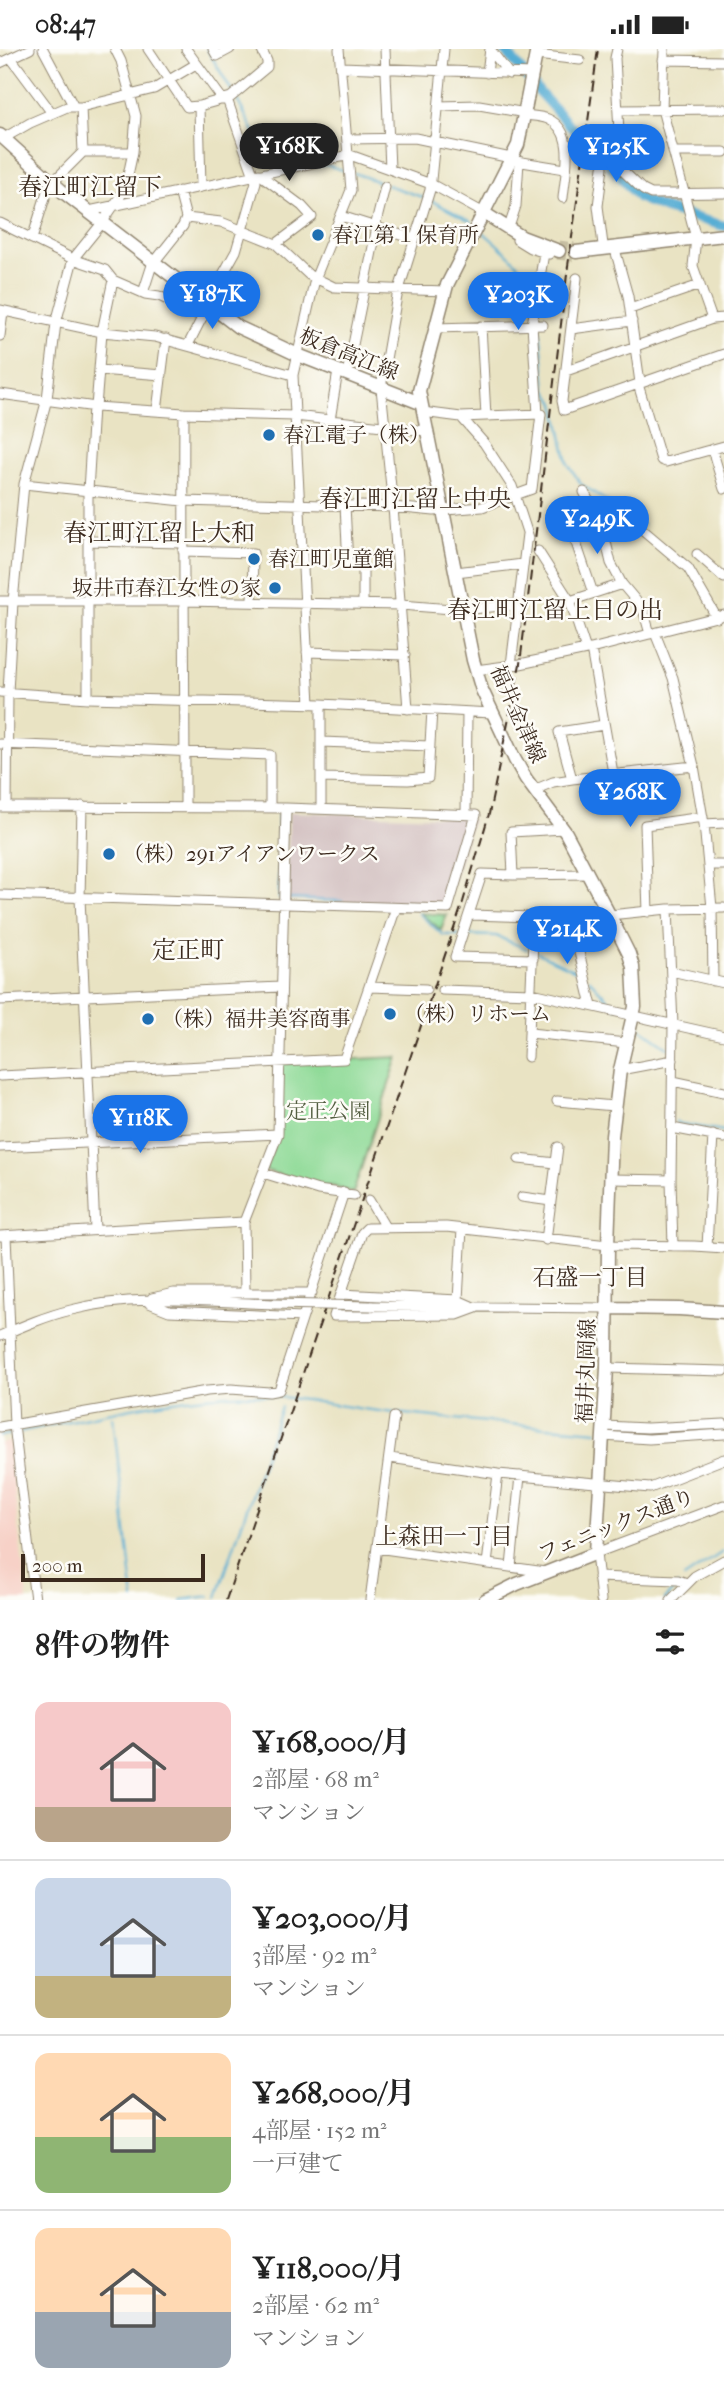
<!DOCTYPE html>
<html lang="ja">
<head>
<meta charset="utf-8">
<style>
	body { margin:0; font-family:"IM FELL French Canon","Noto Serif JP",serif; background:#f2f2f2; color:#222; height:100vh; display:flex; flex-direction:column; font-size:26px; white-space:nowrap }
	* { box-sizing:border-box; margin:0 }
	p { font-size:23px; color:#767676 }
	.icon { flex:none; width:38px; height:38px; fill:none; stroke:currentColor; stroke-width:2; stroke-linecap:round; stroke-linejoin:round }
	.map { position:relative; height:1551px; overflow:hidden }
	.sheet { display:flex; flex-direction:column; background:#fff; flex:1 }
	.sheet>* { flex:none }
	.scale { position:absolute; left:21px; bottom:18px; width:184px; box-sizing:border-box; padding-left:7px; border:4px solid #3b2a1e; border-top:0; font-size:19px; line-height:24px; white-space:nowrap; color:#3b2a1e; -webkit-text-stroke:5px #fdfcf7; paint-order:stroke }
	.price { position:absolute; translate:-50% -60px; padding:0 16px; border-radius:24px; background:#1a73e8; color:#fff; font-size:23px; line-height:46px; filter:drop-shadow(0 2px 4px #0008) }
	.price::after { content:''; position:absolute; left:50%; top:42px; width:21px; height:16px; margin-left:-10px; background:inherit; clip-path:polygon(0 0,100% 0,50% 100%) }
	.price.selected { background:#222; color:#fff }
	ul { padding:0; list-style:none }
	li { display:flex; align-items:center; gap:21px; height:175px; padding:0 35px }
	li+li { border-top:2px solid #e0e0e0 }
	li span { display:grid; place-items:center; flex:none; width:196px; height:140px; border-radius:14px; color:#555 }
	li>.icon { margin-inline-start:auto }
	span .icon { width:84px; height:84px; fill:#fffc; stroke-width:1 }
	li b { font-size:30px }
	h2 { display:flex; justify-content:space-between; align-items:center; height:84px; padding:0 35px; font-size:30px }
	.status { display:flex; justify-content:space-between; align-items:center; height:49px; padding:0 35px; background:#fff; direction:ltr }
	.status svg { height:19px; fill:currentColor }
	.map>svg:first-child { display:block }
	.built { fill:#f7d1c7 }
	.industrial { fill:#d2bfc0 }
	.green { fill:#8fda97; stroke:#65825a; stroke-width:2 }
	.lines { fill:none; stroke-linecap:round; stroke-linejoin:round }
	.stream { stroke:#58aed4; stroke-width:2 }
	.river { stroke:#58aed4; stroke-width:10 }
	.minor-tunnel { stroke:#c6bea2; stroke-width:9; stroke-dasharray:9 4.5; stroke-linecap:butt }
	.minor-casing { stroke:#928670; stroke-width:11 }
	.major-casing { stroke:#928670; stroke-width:15 }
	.minor { stroke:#fff; stroke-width:9 }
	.major { stroke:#fff; stroke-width:12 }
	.rail { stroke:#3b2a1e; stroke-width:2; stroke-dasharray:10 5; stroke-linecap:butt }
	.minor-bridge-casing { stroke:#928670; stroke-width:11; stroke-linecap:butt }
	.minor-bridge { stroke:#fff; stroke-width:9 }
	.poi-dot { fill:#1f6fb2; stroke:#fdfcf7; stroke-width:2.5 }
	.labels { text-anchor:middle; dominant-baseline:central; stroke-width:5; stroke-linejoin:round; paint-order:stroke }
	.poi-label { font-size:21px; fill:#3b2a1e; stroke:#fdfcf7; text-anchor:start }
	.street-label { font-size:21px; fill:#3b2a1e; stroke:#fdfcf7 }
	.park-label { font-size:21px; fill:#545f42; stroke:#fdfcf7 }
	.neighbourhood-label { font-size:23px; fill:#3b2a1e; stroke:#fdfcf7 }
	.quarter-label { font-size:24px; fill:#3b2a1e; stroke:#fdfcf7 }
</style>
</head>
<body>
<div class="status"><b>08:47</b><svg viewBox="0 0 49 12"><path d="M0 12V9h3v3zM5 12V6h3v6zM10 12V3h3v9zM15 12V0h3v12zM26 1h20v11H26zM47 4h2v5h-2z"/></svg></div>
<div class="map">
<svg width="724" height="1551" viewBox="0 0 724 1551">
	<rect width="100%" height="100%" fill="#fdfcf7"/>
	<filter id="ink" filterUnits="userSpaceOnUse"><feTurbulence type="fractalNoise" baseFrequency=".0143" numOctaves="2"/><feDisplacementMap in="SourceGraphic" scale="14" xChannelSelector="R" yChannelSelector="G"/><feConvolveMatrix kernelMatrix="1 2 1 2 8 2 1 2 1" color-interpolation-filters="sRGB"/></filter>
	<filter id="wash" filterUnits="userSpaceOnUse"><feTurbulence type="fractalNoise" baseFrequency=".00686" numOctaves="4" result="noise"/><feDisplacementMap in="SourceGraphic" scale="28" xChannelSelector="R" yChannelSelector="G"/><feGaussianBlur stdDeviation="1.57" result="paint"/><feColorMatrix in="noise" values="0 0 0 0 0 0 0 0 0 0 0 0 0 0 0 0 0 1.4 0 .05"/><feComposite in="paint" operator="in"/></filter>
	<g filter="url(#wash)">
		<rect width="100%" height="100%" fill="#e9e3c3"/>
		<path class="built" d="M10,1392L18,1477L27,1551H0V1394Z"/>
		<path class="industrial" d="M292,763L470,769L472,772L446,856L289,852L287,850L289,765Z"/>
		<path class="green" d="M420,864L447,866L441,881Z
			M398,1008L353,1144L332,1137L319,1138L264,1121L278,1085L279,1014Z"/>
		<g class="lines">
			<path class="stream" d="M207,0L233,44
				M236,49L273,118
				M317,117L326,116L346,122
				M354,124L382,134
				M277,126L295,122
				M387,136L425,149
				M430,151L472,173
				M481,181C499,198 526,217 534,242
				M540,279L546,340L555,354L568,415L581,435L643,476
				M278,763L279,850
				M288,850L342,852
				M418,864L443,886H460
				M465,886L496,887L527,900
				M536,903L578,923
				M589,930L616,959
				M636,976L669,999
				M676,1072L677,1074L724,1082
				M113,1368L134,1551
				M20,1383C89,1368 160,1350 230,1346C280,1344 330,1356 379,1362C451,1371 524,1376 597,1382
				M652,1383L724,1380
				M627,1384L646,1383
				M0,1387L11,1385
				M684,1529L724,1502
				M217,1548L281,1358
				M181,1551L210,1547
				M664,1551L678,1536"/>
			<path class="river" d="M504,0L539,43L570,77L589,92L639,149L665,160L724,177"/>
		</g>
	</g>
	<g filter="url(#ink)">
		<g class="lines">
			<path class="minor-tunnel" d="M559,196L574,198
				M557,206L573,208"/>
			<defs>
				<path id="minor" d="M43,0L74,58
					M148,0L187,58L199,57
					M186,0L223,51
					M213,0L217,7L230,0
					M385,0L390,120
					M490,0L509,25
					M617,0L615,9L621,120L643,141L651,145L724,144
					M664,0L662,60L696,189L693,217L712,270
					M536,6L580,11
					M11,9L52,64
					M663,11L724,12
					M0,14L30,0
					M341,18L532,25
					M487,24L490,0
					M439,57L479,56L526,64
					M81,58L83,103
					M619,61L724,60
					M525,66C532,67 541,67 548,70C577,83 565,125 563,149
					M4,89L30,74L67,58H81L154,40L196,15
					M348,90L415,89L511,109
					M673,103H724
					M516,112L565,120
					M259,125L302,157L312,168L276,195
					M52,134L83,103H133
					M201,138L199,57L231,48L267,18V12L261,0
					M89,162L350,106L431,135L484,164
					M341,167L414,190
					M186,169L221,173L276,195L309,226L334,238L445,242
					M0,174L73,210L105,221L113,231L145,245L159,247L203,268
					M510,175L516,157L519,113
					M375,178L385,138
					M32,190L50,133
					M517,191L530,199L549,205
					M603,196L598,157L603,118
					M616,204L628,247L640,334
					M577,229L562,352L564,361L724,305
					M143,244L152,216L183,177L186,169L179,142
					M207,254L236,202L256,133L227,50
					M630,260L700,236
					M0,261L102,283L155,288L293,326
					M481,277L486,367
					M435,279L543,276
					M571,280L632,272
					M0,287L3,262
					M188,296L209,255
					M99,321L162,326
					M566,322L712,270L724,269
					M347,325L377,178
					M638,335L661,411L666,413L724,397
					M0,345L96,358L184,364L295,367L426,382
					M96,358L102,283L113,231
					M157,362L166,290
					M184,364C183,495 185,626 185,758
					M538,365L532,276L544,204
					M461,368L484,394L512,437L529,489
					M330,371L338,322
					M712,400L724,440
					M24,435L183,452L393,458L434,462L482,458L532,440L541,365L461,368L422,363
					M584,443L593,460L606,493L611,514L622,535L643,560L650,585
					M345,456L348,516H363V555
					M571,479L593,544
					M643,481L688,519L717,569
					M88,492L183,494
					M183,502L253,504L252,553
					M538,502L570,552L586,601
					M697,505L724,529
					M456,523L523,515
					M0,552H182L401,556L464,561L518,555
					M570,552L622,535
					M655,584L673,629L694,717L704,775L712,859L713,932
					M591,600L613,724
					M307,603L405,606
					M511,616L527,485
					M476,621L520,615L591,600L724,566
					M0,643L88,649L321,655L492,664
					M88,649V442L93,358
					M310,655L293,326L315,230L351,141L339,0
					M321,655V760
					M408,660L393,458L381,339L397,247L430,141L444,0
					M321,693L430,697
					M0,695L270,706V759
					M321,729L408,731L428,729L432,661
					M572,730L559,683L604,676
					M534,741L553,733L572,730L694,717
					M82,757L80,849L95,1181
					M0,758L286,759L476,766L448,860L0,846
					M7,758L8,643L13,553L24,435L47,350L56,274L73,210L102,174L125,140L133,103L136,67L121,12L115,0
					M466,765L467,663
					M704,775L724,774
					M708,816H724
					M515,826L588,825
					M668,860L673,976L671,1131L673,1197
					M648,863L645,776L703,768
					M471,866L534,868
					M571,870L592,957
					M533,910L455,908L482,825L513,826L511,783L564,780
					M671,922L724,934
					M369,938L426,940
					M442,941L532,944L724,987
					M0,951L281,938
					M530,984L626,994
					M528,1008L534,868L571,870L668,860L724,859
					M620,1021L673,1011
					M0,1027L344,1010L396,859
					M673,1032L724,1043
					M557,1052L614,1057
					M672,1079L724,1089
					M0,1098L278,1085
					M519,1110L556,1114
					M263,1124L318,1141L354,1146
					M610,1130L671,1131
					M522,1148L551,1152
					M369,1151L385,1178
					M244,1173L245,1244
					M0,1187L244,1173L278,1085L286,759
					M6,1187L14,1376L35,1551
					M546,1191L558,1098
					M707,1198L713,1086
					M341,1245L362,1184L367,1179L446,1178L608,1196L694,1197L724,1199
					M341,1245L458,1251L476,1259L457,1266L334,1267Z
					M152,1249L174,1244H312
					M458,1251L462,1180
					M149,1254L169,1262L303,1268
					M371,1257L607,1259
					M0,1287C23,1277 46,1267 71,1261C136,1244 207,1253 274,1255
					M607,1319L724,1322
					M604,1377L647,1379L724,1375
					M0,1378L207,1342L231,1340L269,1343L279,1341L344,1143
					M603,1387L649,1390L724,1385
					M390,1409L498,1425L650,1439L724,1410
					M377,1499L545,1523
					M487,1515L498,1425
					M511,1518L520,1427
					M598,1528L678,1531L687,1534
					M370,1551L394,1368
					M601,1551L596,1504L724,1456
					M671,1551L695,1527L724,1511"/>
				<path id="major" d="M0,86L63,143L238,278L298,306L420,354
					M484,164L522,188L559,202
					M576,203L724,186
					M607,1259L679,1260L724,1263
					M485,1551L517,1535L596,1504L607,1319L608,1196L612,1087L620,1021L635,958L633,918L629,905L610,867L566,784L526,730L515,711L482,641L473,611L419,342L447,236L518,96L537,0"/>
			</defs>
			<use href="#minor" class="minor-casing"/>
			<use href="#major" class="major-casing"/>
			<use href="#minor" class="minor"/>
			<use href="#major" class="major"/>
			<path class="rail" d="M226,1551L463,853L489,765L520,615L568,217L598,0"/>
			<defs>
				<path id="minor-bridge" d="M274,1255L371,1257"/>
			</defs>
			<use href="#minor-bridge" class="minor-bridge-casing"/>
			<use href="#minor-bridge" class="minor-bridge"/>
		</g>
	</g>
	<g class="poi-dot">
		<circle cx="318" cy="186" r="7"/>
		<circle cx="269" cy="386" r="7"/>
		<circle cx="254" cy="510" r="7"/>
		<circle cx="275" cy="539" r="7"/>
		<circle cx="109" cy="805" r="7"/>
		<circle cx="390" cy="965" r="7"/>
		<circle cx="148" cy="970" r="7"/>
	</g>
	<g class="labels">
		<g class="poi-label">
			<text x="332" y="186">春江第１保育所</text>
			<text x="283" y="386">春江電子（株）</text>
			<text x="268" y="510">春江町児童館</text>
			<text x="261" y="539" text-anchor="end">坂井市春江女性の家</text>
			<text x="123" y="805">（株）291アイアンワークス</text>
			<text x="404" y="965">（株）リホーム</text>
			<text x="162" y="970">（株）福井美容商事</text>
		</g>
		<g class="street-label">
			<text transform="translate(349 305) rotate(22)">板倉高江線</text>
			<text transform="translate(518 665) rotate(66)">福井金津線</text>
			<text transform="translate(586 1322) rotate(-88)">福井丸岡線</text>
			<text transform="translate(616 1476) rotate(-21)">フェニックス通り</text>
		</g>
		<g class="park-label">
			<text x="328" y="1062">定正公園</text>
		</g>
		<g class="neighbourhood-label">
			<text x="590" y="1228">石盛一丁目</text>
			<text x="444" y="1487">上森田一丁目</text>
		</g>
		<g class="quarter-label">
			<text x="90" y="138">春江町江留下</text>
			<text x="415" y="450">春江町江留上中央</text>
			<text x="159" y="484">春江町江留上大和</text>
			<text x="555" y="561">春江町江留上日の出</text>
			<text x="188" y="901">定正町</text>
		</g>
	</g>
</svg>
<div class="scale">200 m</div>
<b class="price selected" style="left:289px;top:134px">¥168K</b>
<b class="price" style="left:616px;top:135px">¥125K</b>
<b class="price" style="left:212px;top:282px">¥187K</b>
<b class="price" style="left:518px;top:283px">¥203K</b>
<b class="price" style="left:597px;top:507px">¥249K</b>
<b class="price" style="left:630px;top:780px">¥268K</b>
<b class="price" style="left:567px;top:917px">¥214K</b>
<b class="price" style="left:140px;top:1106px">¥118K</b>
</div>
<section class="sheet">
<h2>8件の物件<svg class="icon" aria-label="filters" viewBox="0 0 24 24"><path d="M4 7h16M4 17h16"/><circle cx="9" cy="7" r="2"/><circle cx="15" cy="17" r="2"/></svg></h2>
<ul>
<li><span style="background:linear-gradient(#f6c9c9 75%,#b9a48a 0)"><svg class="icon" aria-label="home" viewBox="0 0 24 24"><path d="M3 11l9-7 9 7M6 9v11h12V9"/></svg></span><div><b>¥168,000/月</b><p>2部屋 · 68 m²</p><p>マンション</p></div></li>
<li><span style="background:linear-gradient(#c9d6e8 70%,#c2b280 0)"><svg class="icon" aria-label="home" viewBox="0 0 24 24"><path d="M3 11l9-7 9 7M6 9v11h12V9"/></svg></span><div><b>¥203,000/月</b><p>3部屋 · 92 m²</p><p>マンション</p></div></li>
<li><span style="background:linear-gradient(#ffd9b3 60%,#8fb573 0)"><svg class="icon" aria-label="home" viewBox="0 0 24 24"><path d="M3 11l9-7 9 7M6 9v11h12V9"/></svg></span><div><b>¥268,000/月</b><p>4部屋 · 152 m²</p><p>一戸建て</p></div></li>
<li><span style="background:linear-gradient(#ffd9b3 60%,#9aa5b1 0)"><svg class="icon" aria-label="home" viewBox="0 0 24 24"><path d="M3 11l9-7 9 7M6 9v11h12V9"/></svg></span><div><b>¥118,000/月</b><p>2部屋 · 62 m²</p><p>マンション</p></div></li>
</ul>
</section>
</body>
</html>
